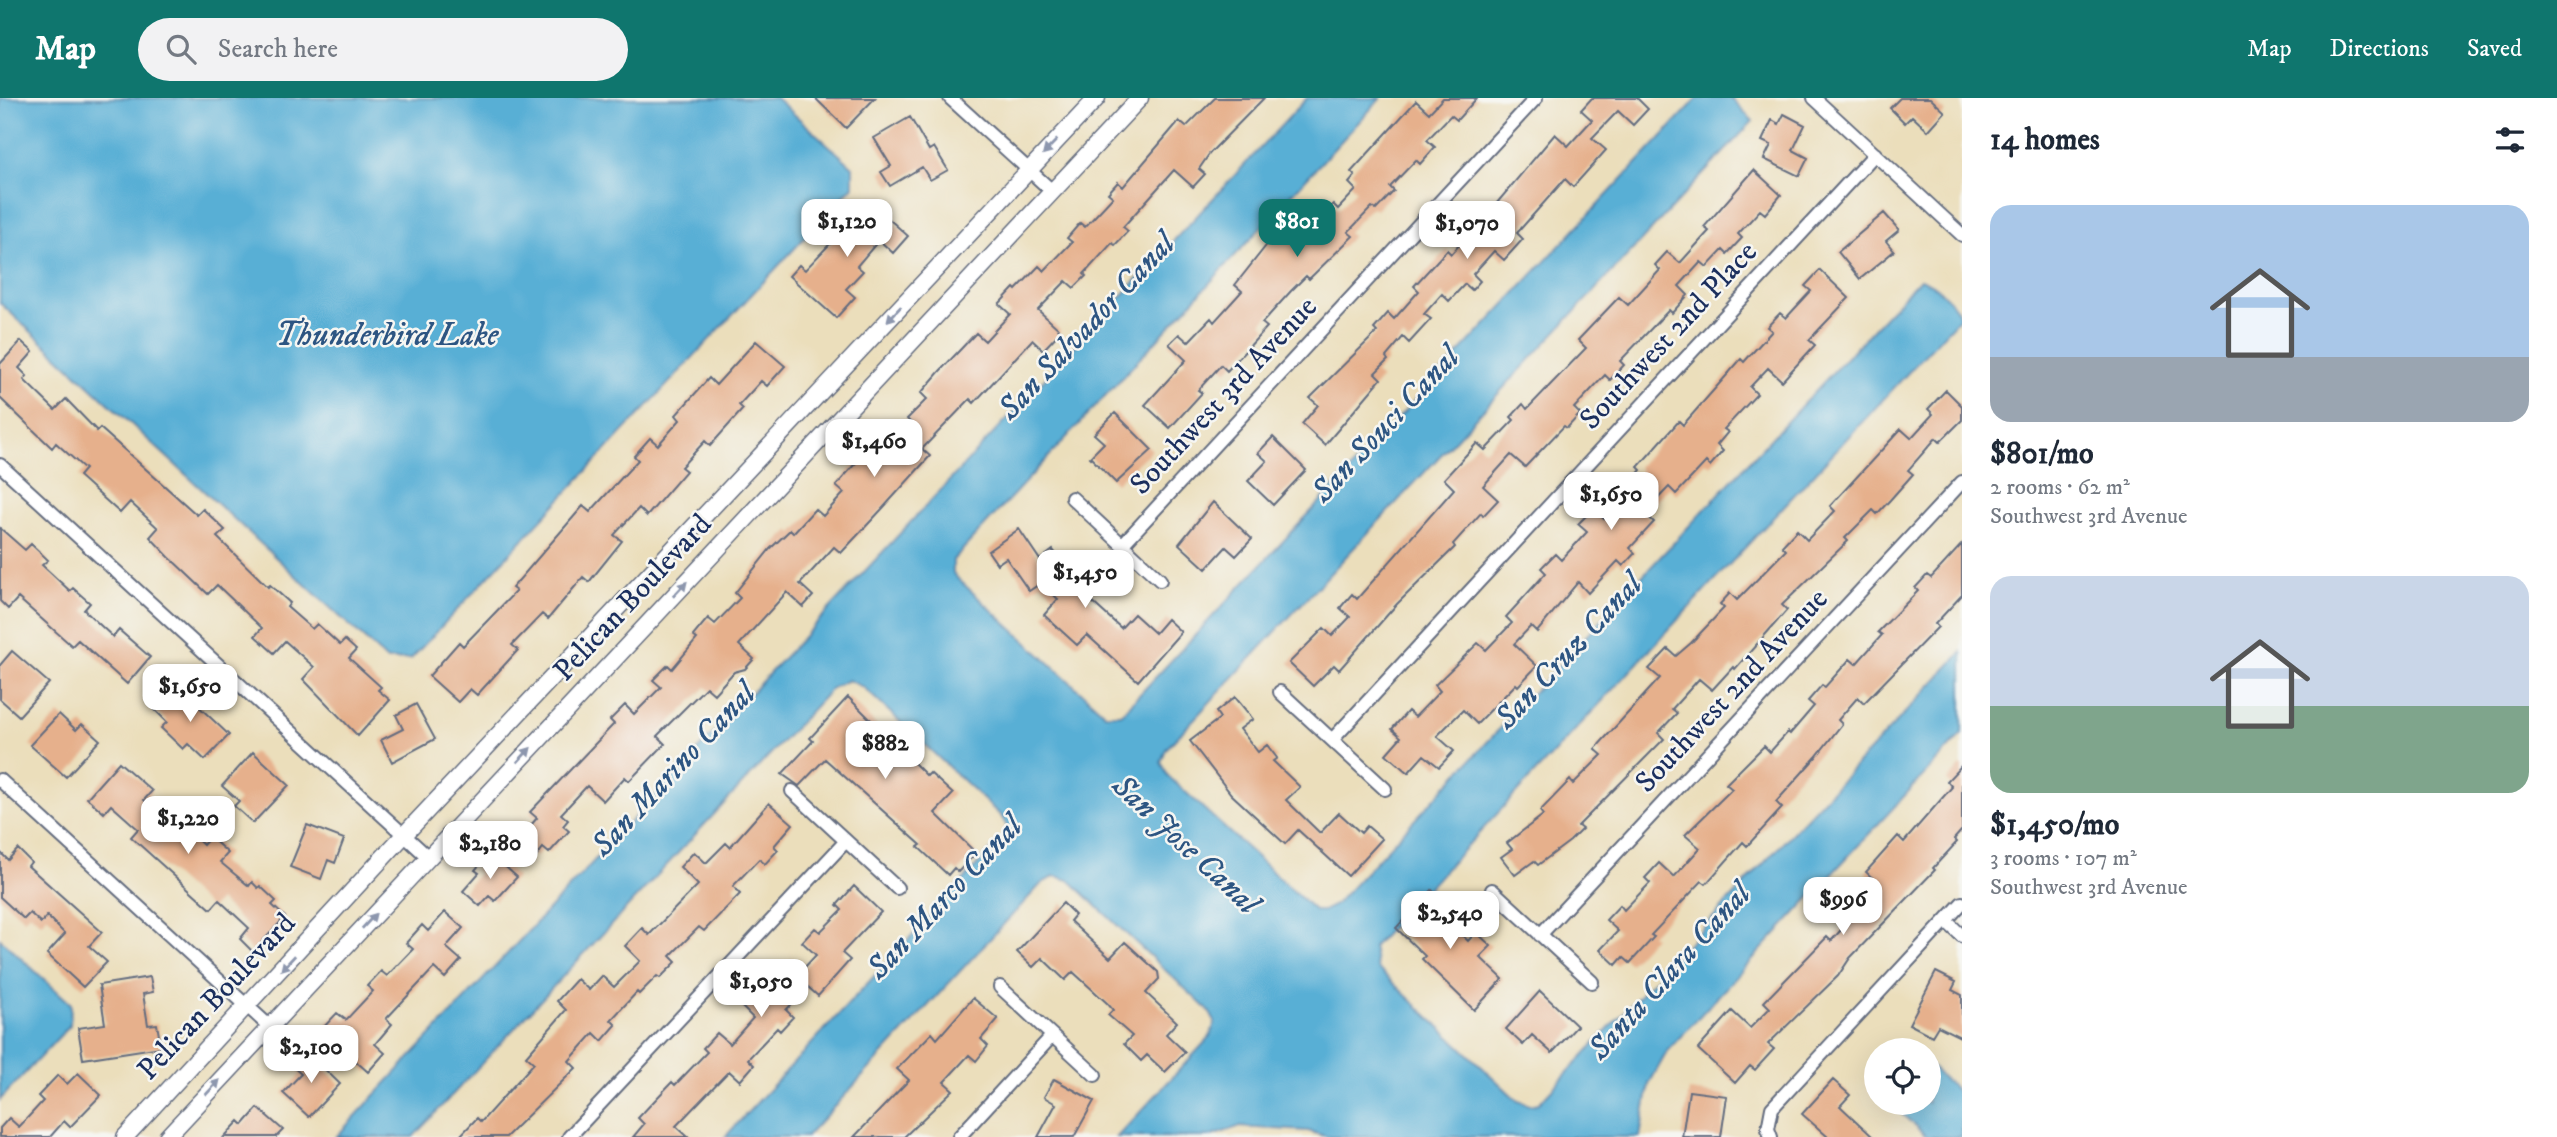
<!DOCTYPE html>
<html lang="en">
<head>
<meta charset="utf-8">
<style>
	body { margin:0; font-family:"IM FELL DW Pica",serif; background:#f2f2f3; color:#1f2937; height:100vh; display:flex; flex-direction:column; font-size:26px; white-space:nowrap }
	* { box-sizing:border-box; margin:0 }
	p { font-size:23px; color:#747a83 }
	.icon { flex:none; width:38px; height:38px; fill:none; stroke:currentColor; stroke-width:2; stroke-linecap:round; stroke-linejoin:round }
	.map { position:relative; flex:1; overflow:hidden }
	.sheet { display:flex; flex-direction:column; background:#fff; width:595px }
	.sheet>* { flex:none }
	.tools { position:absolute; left:1864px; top:940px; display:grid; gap:14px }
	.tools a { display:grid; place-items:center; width:77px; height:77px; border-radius:50%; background:#fff; box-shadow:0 7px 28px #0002; font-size:35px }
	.price { position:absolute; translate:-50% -60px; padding:0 16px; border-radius:14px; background:#fff; color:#222; font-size:23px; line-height:46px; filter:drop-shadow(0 2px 4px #0008) }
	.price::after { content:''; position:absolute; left:50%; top:42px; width:21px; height:16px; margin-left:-10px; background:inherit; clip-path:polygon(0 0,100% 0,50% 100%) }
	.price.active { background:#0f766e; color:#fff }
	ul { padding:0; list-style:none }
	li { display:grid; align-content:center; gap:14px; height:371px; padding:0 28px }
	li span { display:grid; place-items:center; height:217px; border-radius:21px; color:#555 }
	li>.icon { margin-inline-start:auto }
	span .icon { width:126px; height:126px; fill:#fffc; stroke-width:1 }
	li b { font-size:30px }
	h2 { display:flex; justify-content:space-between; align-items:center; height:84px; padding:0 28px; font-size:30px }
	header { display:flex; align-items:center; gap:42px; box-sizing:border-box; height:98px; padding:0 35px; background:#0f766e; color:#fff }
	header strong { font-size:33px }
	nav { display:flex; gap:38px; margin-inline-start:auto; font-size:24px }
	.search { width:490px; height:63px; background:#f2f2f3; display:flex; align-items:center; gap:18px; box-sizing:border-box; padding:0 24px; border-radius:38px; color:#747a83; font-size:26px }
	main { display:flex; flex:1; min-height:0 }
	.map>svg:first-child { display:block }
	.water { fill:#58afd5; stroke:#3a6f9a; stroke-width:2 }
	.building { fill:#e6b08c }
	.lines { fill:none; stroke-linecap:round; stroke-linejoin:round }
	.minor-casing { stroke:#646c7f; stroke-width:16 }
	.tertiary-casing { stroke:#646c7f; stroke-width:19 }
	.minor { stroke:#fff; stroke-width:12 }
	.tertiary { stroke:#fff; stroke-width:16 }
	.oneway { fill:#8d97ae }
	.labels { text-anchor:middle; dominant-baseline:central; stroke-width:5; stroke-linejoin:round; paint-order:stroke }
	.street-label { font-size:30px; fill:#1b2f5e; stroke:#f6f6f2 }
	.water-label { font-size:32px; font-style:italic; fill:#2d5582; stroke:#f6f6f2 }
</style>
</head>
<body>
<header>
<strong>Map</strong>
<div class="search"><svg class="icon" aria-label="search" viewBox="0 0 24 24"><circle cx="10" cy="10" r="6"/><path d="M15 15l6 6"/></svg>Search here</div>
<nav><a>Map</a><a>Directions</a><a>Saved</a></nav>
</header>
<main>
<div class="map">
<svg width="1962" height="1039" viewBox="0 0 1962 1039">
	<rect width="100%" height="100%" fill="#f6f6f2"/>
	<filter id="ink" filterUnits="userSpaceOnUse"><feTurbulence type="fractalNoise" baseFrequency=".0143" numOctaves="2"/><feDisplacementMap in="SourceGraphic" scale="14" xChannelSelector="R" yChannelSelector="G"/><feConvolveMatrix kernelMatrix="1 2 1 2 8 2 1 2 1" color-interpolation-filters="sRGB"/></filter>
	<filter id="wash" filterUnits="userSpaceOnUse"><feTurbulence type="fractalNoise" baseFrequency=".00686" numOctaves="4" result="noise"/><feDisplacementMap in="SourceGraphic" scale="28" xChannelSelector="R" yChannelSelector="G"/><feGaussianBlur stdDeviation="1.57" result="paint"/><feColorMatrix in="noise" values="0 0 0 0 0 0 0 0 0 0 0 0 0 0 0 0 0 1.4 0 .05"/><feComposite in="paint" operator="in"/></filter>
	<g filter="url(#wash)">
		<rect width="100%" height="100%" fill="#ebdebb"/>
		<path class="water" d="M0,0H776L853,69V88L411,561L387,562L0,205Z
			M1307,0H1381L953,462V475L958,481L1105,616H1120L1125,612L1698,0H1731L1753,23L1166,651L1161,664L1168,678L1315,813H1323L1335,807L1920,181C1933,185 1957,205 1960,219L1373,849L1377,870L1518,1003L1530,1007L1539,1005L1962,554V636L1668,952L1649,986L1640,1039H1328L1308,1033L1238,1029L1209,1039H1117L1210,939L1215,924L1209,913L1069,782L1055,778L1042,785L806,1039H725L1007,735V728L1001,718L863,589L848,582L832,590L413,1039H336Z
			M0,841L71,906L70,927L0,1002Z
			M1929,967L1962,998V1039H1927L1890,1005L1928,1004Z"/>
		<g id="blocks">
			<path class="building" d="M815,0H875L846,30Z
				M1215,0H1264L1210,55L1199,71L1205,76L1193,89L1174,72L1123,129L1128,133L1115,147L1112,145L1084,176L1086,178L1074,190L1066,183L1038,212L1061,233L1043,252L1032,242L974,305L970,301L922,351L930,358L883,410L841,455L834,449L800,486L813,498L803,509L787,494L739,547L754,561L745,571L734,574L714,596L706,589L657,638L665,646L629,683L625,679L603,703L587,688L561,716L568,722L563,728L569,733L549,755L543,750L536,759L518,742L537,720L530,714L614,626L610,622L625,607L634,616L661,589L653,582L668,567L672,571L697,541L693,538L708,520L715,526L740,500L735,495L770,451L790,432L793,435L815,411L823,418L844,395L836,388L860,360L874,346L883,355L911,325L907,321L927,301L921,295L940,273L976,235L985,243L1010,216L999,206L1014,190L1016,192L1039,168L1044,173L1072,144L1067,140L1080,125L1085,129L1113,99L1108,95L1118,84L1123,89L1179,23L1186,29Z
				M1443,0H1477L1457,22L1451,17L1427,42L1435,49L1420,66L1416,62L1390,89L1394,93L1376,112L1372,109L1348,134L1353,138L1309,181L1306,178L1291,193L1262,225L1267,229L1227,273L1221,267L1198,292L1202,295L1170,330L1145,307L1186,262L1169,246L1179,236L1188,244L1211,220L1214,224L1242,193L1235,187L1269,144L1261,137L1279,118L1301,139L1333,106L1338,111L1356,92L1349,85L1355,78L1351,74L1416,3L1429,15Z
				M1592,0H1637L1648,11L1633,27L1618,13L1592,40L1606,52L1573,89L1565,81L1517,135L1523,141L1504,162L1494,153L1473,176L1480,183L1472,192L1465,186L1449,203L1442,196L1424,216L1431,221L1409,245L1403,239L1386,259L1388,262L1375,275L1381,281L1325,347L1302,326L1318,307L1310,300L1377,234L1374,231L1388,215L1394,221L1419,193L1414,188L1447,152L1451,156L1476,129L1472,126L1488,109L1491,112L1555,36L1568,48L1592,22L1581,12Z
				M1900,0H1930L1945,14L1928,33L1912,18L1905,25L1890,10Z
				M1784,16L1805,27L1793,52L1808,60L1799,78L1764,61L1771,47L1762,43L1772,22L1779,26Z
				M910,19L929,52L934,49L948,72L930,82L922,69L890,88L881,74L891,68L874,40Z
				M1754,72L1781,97L1765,116L1760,112L1738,136L1742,140L1727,156L1723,152L1707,169L1701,164L1679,188L1688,197L1672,215L1669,212L1620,263L1624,267L1610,282L1605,277L1574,310L1580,316L1567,330L1564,328L1525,369L1511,357L1483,388L1498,402L1483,418L1481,415L1453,446L1455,449L1397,506L1339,572L1334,567L1313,588L1289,565L1324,530L1332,538L1350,519L1340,510L1352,496L1357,501L1454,391L1444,381L1477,345L1485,352L1514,322L1511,319L1523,306L1527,311L1586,250L1578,242L1619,199L1628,207L1660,172L1655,167L1667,154L1680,165L1709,133L1704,129Z
				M870,104L908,138L893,155L879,142L857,168L863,173L846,191L855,199L836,220L789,178L799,167L805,172Z
				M1884,115L1899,132L1886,143L1894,153L1860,181L1838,154Z
				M1820,172L1849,200L1809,242L1815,247L1782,283L1768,270L1750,289L1757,296L1724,331L1728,334L1717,347L1723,353L1710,368L1706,364L1676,396L1669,389L1644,415L1654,424L1630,450L1635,455L1623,468L1618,463L1588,495L1578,484L1537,534L1531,528L1514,546L1537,568L1518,588L1516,586L1477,626L1463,612L1437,638L1454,653L1439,669L1424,657L1408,675L1386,656L1401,639L1392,631L1408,613L1415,619L1440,593L1435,587L1478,545L1486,552L1512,525L1506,519L1546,475L1541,470L1555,456L1561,462L1587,434L1578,426L1593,411L1604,421L1633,390L1629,386L1641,372L1638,369L1679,323L1683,327L1741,261L1744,264L1772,233L1767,229L1780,215L1786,220L1811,193L1805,188Z
				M21,243L33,254L19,270L27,278L24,282L55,312L66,301L97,333L100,330L197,417L203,411L225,432L217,439L268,489L270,487L290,505L287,509L312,531L317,526L340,547L345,542L356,552L349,560L381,589L378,592L390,602L358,638L303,581L314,569L285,543L274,555L255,538L262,530L217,487L208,496L169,459L150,439L158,430L130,404L120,415L79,378L85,371L56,345L52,350L0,300V266Z
				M756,243L785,268L767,288L761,283L739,307L743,311L710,348L705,343L681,369L686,373L647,418L639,410L614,437L622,443L589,484L583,479L548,521L542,516L512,547L518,552L477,597L470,591L458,604L429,578L459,544L463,548L516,493L512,490L583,408L590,414L638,362L634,358L650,340L658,347L680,322L676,317L709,280L716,287Z
				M1946,292L1962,308V322L1940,344L1936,340L1908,372L1913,376L1890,402L1877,416L1873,412L1845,440L1848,443L1782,507L1787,512L1735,571L1733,569L1712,592L1699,581L1672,611L1677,615L1658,635L1664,641L1578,728L1582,731L1570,743L1538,767L1534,763L1515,777L1501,759L1512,751L1507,745L1543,717L1540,713L1570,682L1573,686L1602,657L1595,651L1660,580L1649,571L1668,551L1676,558L1691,545L1724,510L1720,506L1730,495L1737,502L1786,452L1782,448L1797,432L1807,442L1835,413L1830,408L1901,331L1911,340L1933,316L1928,311Z
				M1115,315L1152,352L1116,385L1090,359L1104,345L1094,336Z
				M1273,339L1306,372L1273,407L1248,383L1267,363L1258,355Z
				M1213,404L1252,441L1236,458L1226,449L1206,471L1179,446Z
				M0,430L25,452L31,446L48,462L42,467L70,493L73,490L90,505L84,512L113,539L119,532L150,559L127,586L78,542L72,548L18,500L8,511L0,503Z
				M1019,431L1040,462L1053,452L1065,468L1058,473L1121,530L1134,516L1155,535L1167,521L1181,534L1138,583L1087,537L1077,547L1044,517L1058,501L1041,485L1029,493L1006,460L997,466L988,453Z
				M1962,446V497L1935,526L1938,529L1864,605L1858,599L1838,622L1842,626L1816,659L1776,704L1782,710L1747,748L1743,744L1706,786L1702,783L1651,837L1654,839L1630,865L1623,859L1616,867L1600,852L1618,833L1606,822L1620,807L1624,812L1650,785L1645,780L1659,765L1674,779L1700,750L1685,737L1732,691L1726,686L1764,648L1770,654L1788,634L1790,636L1814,608L1808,603L1822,587L1825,589L1850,561L1856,566L1882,537L1878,534L1918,493L1915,490L1927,477L1931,480Z
				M12,553L49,585L19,618L0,601V567Z
				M176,587L229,637L205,662L188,646L183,651L161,630L167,624L154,611Z
				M848,599L927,678L930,675L953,696L935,715L976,755L958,774L954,770L948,777L918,749L921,747L825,661L799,688L782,676L813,643L810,640Z
				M1235,599L1253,621L1240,631L1258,654L1267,647L1277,660L1273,663L1300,689L1286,702L1320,735L1339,715L1361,735L1367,728L1382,741L1348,778L1298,732L1285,746L1231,696L1190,643L1220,620L1216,614Z
				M416,606L435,641L392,664L381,642L403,631L396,617Z
				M59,616L76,632L82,626L100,642L66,679L30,647Z
				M253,654L289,687L253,725L234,708L239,703L222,688Z
				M119,664L152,693L144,702L173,729L178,723L203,747L210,739L228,755L220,764L249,788L252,784L258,790L260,788L276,803L272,807L285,819L253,854L240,841L249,830L219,802L211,811L131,739L138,731L111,707L104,715L87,700Z
				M1962,667V732L1954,741L1957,744L1933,770L1935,772L1850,860L1838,878L1768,946L1774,951L1755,972L1750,968L1735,985L1698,951L1732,913L1750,930L1770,910L1764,904L1827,839L1831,843L1852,820L1847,815L1877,784L1866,774L1898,738L1904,744L1952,689L1947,683Z
				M769,705L793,726L774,748L778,752L765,766L759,761L733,788L740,796L704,833L699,829L670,858L676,864L660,880L657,878L639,896L637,894L611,922L616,927L602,943L594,935L569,963L576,970L506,1039H459L477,1020L481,1024L534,965L526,958L566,912L557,903L577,881L589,892L602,878L614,889L640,863L625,848L642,830L649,837L698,787L680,769L694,754L706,765L726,745L730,749Z
				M307,727L344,741L335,765L328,762L321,781L290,769Z
				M18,751L31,764L28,768L102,834L89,848L107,864L83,889L47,856L65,836L47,818L41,825L30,815L24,821L0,799V754L8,762Z
				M490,755L517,779L495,803L489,798L480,808L463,793L479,775L475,772Z
				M854,788L881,814L842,855L850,862L818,898L808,889L786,912L793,919L780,933L777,930L748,961L754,967L740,983L729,973L676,1028L688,1039H633L644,1026L638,1020L672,984L675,987L707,954L703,950L717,935L730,946L753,920L742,909L762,889L767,894L781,879L789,886L816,857L802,844L815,830L820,834L842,812L837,807Z
				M1432,792L1451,810L1443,818L1468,843L1476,834L1491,848L1480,859L1503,881L1474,912L1422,861L1425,858L1396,830Z
				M1063,805L1075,817L1070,823L1110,860L1125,844L1158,874L1159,881L1146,895L1177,924L1166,936L1185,954L1165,974L1147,957L1141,963L1124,946L1132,938L1108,917L1113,912L1108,906L1073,874L1065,882L1042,860L1033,869L1017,854Z
				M445,814L463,830L446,849L461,862L445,880L434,870L386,921L392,926L375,946L385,955L368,974L321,932L337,915L346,922L373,893L367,888L381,873L387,878L413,851L406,845L422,827L428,833Z
				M1936,874L1956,884L1952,892L1962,897V940L1938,928L1932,938L1909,926Z
				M150,879L153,894L143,896L148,927L157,926L161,949L83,961L78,930L105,926L99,887Z
				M1540,893L1577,928L1552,955L1532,937L1523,947L1506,931Z
				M973,900L998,921L981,941L988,948L976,963L969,957L944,984L953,992L904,1039H854L909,982L897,971L932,935L937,941Z
				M306,953L340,986L309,1019L283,995L301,976L292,968Z
				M78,975L101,997L70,1029L64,1023L50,1039H0V1030L9,1020L19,1029L43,1003L38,998L58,977L67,986Z
				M1054,981L1094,1003L1074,1039H1038L1056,1006L1044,999Z
				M1833,982L1850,997L1840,1008L1873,1039H1828L1802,1016Z
				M1689,993L1727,998L1721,1039H1682Z
				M258,1010L283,1032L276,1039H224L239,1023L243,1027Z"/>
		</g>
	</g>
	<g filter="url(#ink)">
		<use href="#blocks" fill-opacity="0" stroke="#646c7f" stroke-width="2"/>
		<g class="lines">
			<defs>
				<path id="minor" d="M950,0L1052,93
					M1814,0L1962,137
					M0,367L428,759
					M1072,400L1160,482
					M1122,447L1536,0
					M1280,594L1385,691
					M1332,642L1875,56
					M0,682L270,929
					M792,693L897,790
					M1492,792L1592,884
					M1946,823L1962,838
					M1540,837L1962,384
					M1000,889L1095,977
					M569,1039L846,743
					M959,1039L1052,938
					M1771,1039L1768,1031L1772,1010L1962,805"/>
				<path id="tertiary" d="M125,1039L404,737L1097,0
					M167,1039L1140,0"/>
			</defs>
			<use href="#minor" class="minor-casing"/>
			<use href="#tertiary" class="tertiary-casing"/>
			<use href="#minor" class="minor"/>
			<use href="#tertiary" class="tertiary"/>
		</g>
		<defs><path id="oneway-solid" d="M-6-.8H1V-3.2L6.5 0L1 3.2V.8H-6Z" transform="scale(1.75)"/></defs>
		<g class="oneway">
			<use href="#oneway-solid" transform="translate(1050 49) rotate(134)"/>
			<use href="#oneway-solid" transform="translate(894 216) rotate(133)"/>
			<use href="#oneway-solid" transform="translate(680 491) rotate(-47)"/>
			<use href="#oneway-solid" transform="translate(524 657) rotate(-47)"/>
			<use href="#oneway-solid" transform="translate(369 823) rotate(-47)"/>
			<use href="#oneway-solid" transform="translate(288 865) rotate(133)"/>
			<use href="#oneway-solid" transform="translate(213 989) rotate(-47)"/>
		</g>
	</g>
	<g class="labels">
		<g class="street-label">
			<text transform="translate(1669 238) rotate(-47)">Southwest 2nd Place</text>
			<text transform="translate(1224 298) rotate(-47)">Southwest 3rd Avenue</text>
			<text transform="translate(633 500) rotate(-47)">Pelican Boulevard</text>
			<text transform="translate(1732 593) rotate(-47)">Southwest 2nd Avenue</text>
			<text transform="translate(217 899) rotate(-47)">Pelican Boulevard</text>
		</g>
		<g class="water-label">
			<text transform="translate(1087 229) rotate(-47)">San Salvador Canal</text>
			<text x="387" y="238">Thunderbird Lake</text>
			<text transform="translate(1386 327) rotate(-47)">San Souci Canal</text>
			<text transform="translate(1569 554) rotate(-47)">San Cruz Canal</text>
			<text transform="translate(674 672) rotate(-47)">San Marino Canal</text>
			<text transform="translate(1185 747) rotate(43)">San Jose Canal</text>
			<text transform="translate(945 800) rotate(-47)">San Marco Canal</text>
			<text transform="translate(1670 874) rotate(-48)">Santa Clara Canal</text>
		</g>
	</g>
</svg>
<div class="tools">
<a><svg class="icon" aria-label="locate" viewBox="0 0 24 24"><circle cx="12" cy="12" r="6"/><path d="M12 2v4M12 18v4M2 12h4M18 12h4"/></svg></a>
</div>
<b class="price" style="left:847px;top:161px">$1,120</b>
<b class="price active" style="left:1297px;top:161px">$801</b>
<b class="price" style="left:1467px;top:163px">$1,070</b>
<b class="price" style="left:874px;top:381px">$1,460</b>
<b class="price" style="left:1611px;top:434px">$1,650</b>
<b class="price" style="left:1085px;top:512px">$1,450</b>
<b class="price" style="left:190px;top:626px">$1,650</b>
<b class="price" style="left:885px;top:683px">$882</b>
<b class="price" style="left:188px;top:758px">$1,220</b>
<b class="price" style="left:490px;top:783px">$2,180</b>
<b class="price" style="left:1843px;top:839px">$996</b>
<b class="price" style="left:1450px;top:853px">$2,540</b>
<b class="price" style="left:761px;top:921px">$1,050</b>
<b class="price" style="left:311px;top:987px">$2,100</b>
</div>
<section class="sheet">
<h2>14 homes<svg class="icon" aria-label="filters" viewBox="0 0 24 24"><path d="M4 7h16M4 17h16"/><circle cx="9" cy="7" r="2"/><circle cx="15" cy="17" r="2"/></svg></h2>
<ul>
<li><span style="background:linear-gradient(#a9c7e8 70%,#9aa5b1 0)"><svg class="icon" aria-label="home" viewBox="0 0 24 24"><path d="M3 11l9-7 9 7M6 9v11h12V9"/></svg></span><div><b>$801/mo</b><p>2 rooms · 62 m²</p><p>Southwest 3rd Avenue</p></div></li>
<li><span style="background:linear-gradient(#c9d6e8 60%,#7fa58c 0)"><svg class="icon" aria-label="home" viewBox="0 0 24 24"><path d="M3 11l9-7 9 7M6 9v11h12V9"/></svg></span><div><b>$1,450/mo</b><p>3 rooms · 107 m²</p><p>Southwest 3rd Avenue</p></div></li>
</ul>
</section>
</main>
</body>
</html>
